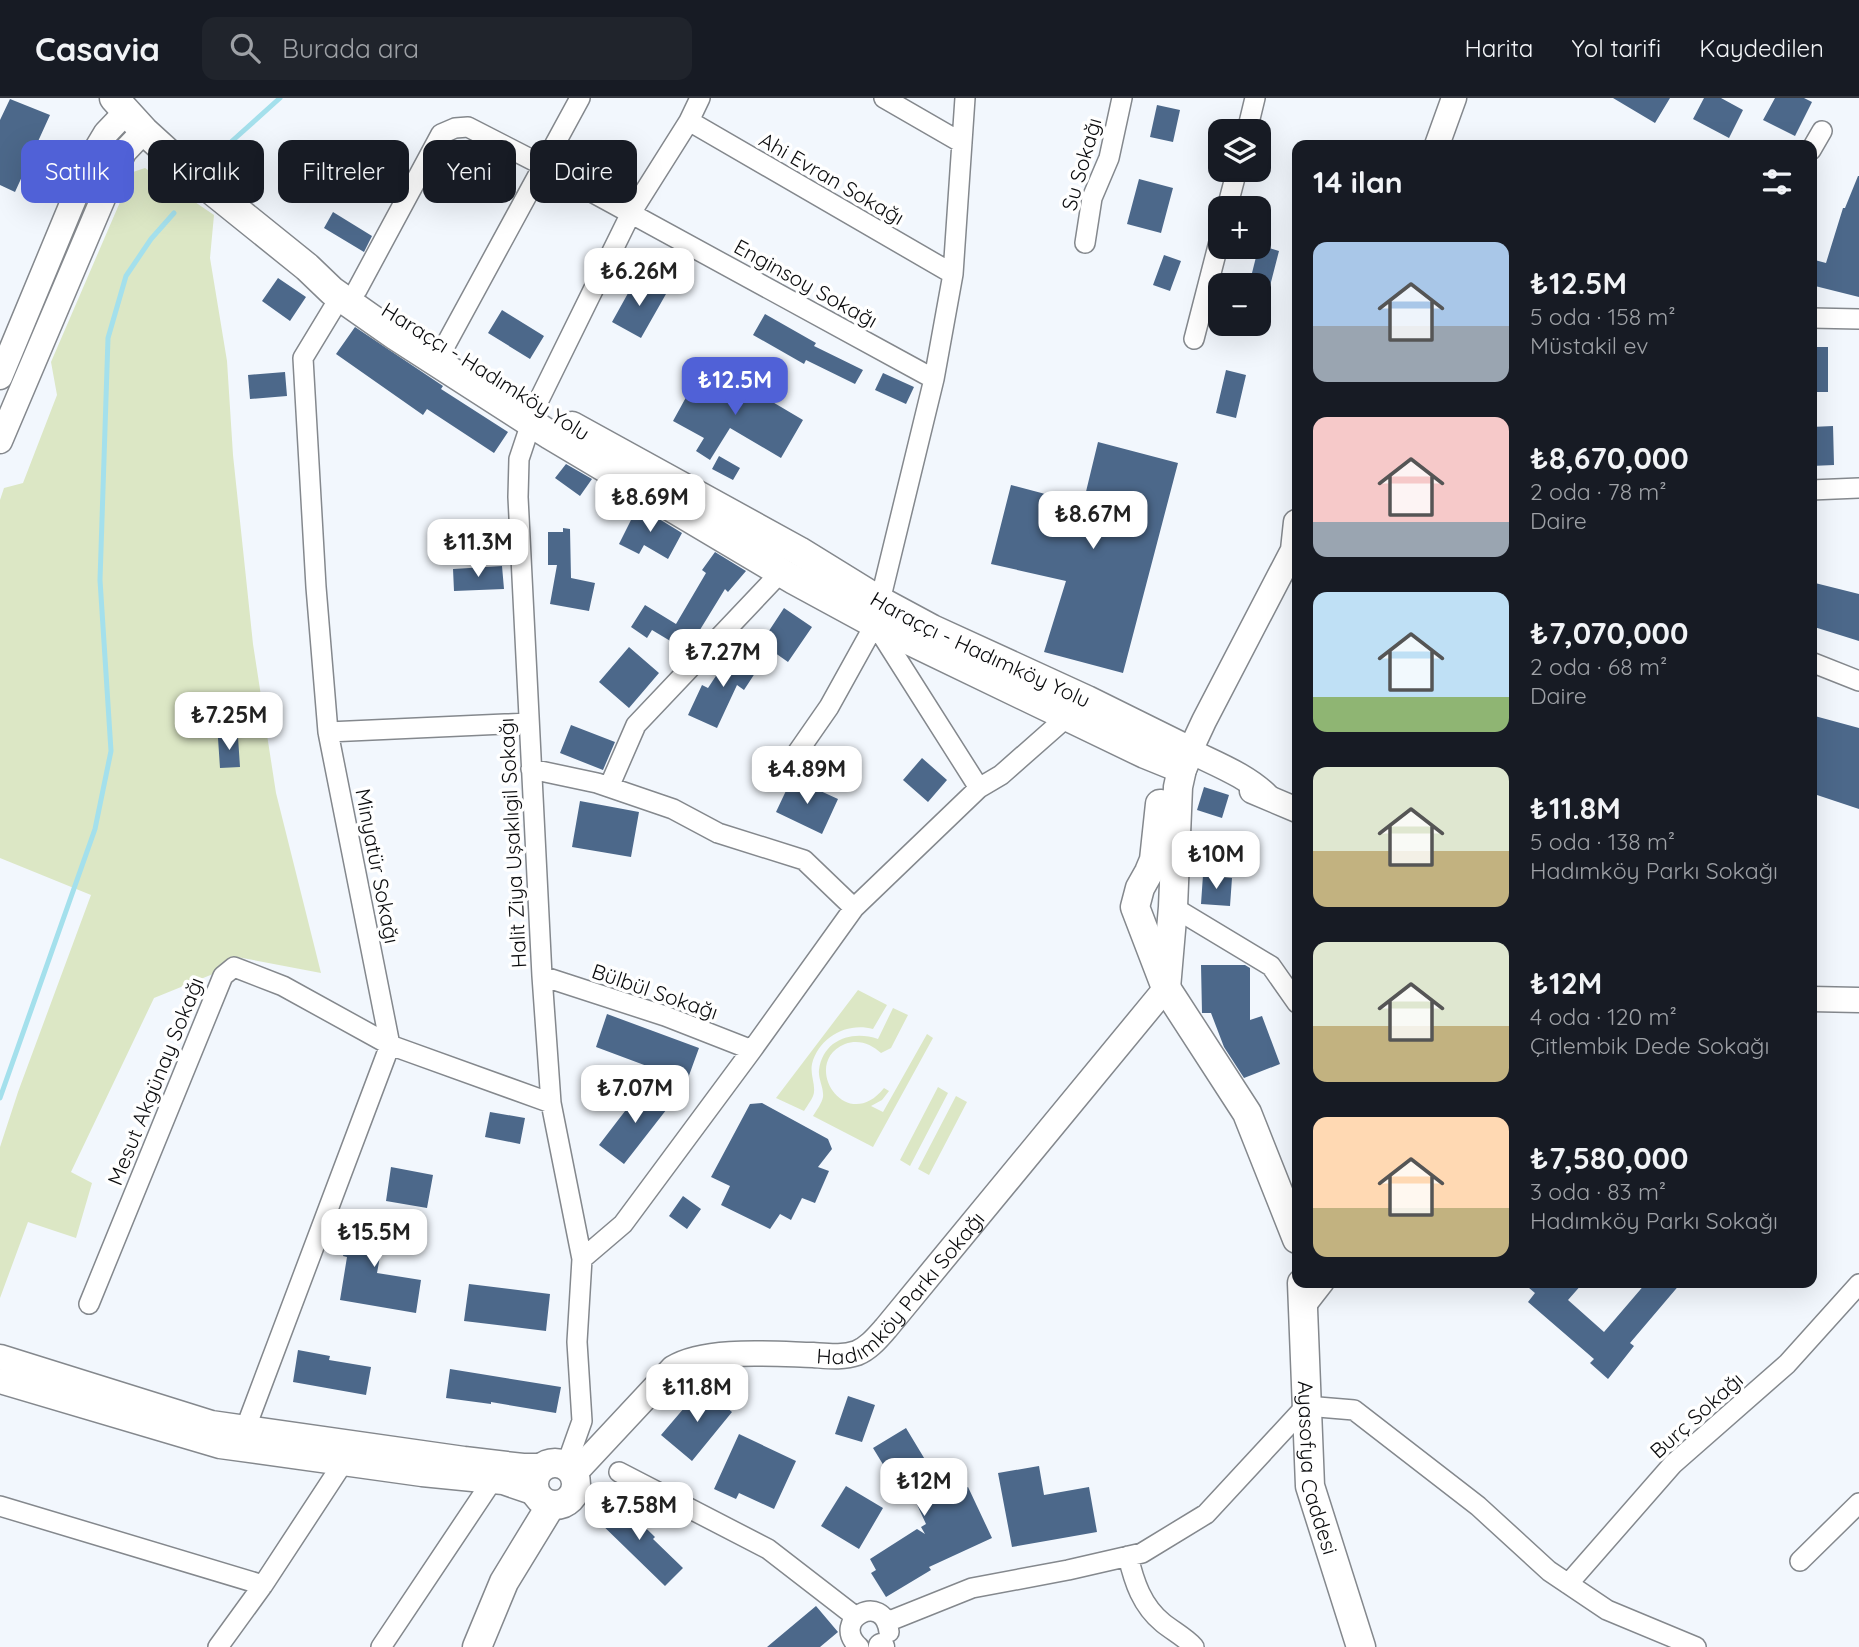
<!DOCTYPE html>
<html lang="tr">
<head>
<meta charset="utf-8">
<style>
	body { margin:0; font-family:Quicksand,sans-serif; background:#20242c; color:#f1f3f6; height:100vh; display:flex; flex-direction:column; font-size:26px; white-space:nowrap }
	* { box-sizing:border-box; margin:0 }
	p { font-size:23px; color:#9ea1a6 }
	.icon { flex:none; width:38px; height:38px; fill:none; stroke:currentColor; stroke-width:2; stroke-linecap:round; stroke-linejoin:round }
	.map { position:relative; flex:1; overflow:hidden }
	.panel { position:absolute; left:1292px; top:42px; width:525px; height:1148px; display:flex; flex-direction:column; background:#171b24; border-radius:14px; box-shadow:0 7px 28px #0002 }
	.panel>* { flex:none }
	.banner { position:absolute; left:21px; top:42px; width:665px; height:63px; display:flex; gap:14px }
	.buttons { position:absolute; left:1208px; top:21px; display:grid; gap:14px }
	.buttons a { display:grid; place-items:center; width:63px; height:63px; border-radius:14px; background:#171b24; box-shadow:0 7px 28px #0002; font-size:35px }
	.price { position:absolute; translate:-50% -60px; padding:0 16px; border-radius:14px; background:#fff; color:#222; font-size:23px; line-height:46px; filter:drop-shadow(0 2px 4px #0008) }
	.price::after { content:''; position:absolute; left:50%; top:42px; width:21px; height:16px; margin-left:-10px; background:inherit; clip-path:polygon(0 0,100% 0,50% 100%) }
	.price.on { background:#5061d7; color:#fff }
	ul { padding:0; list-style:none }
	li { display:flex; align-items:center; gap:21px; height:175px; padding:0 21px }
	li span { display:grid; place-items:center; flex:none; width:196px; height:140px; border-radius:14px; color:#555 }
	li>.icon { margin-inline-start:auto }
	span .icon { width:84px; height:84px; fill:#fffc; stroke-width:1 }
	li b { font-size:30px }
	h2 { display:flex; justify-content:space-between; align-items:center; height:84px; padding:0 21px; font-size:30px }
	.pill { padding:0 24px; border-radius:14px; background:#171b24; box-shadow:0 7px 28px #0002; font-size:24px; line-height:63px }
	.pill.on { background:#5061d7; color:#fff }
	header { display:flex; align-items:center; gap:42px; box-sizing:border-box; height:98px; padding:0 35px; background:#171b24; border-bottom:2px solid #363941 }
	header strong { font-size:33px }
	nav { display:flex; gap:38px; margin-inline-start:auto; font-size:24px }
	.search { width:490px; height:63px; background:#20242c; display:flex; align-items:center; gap:18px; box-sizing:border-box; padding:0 24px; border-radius:14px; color:#9ea1a6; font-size:26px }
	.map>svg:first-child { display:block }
	.green { fill:#dce7c5 }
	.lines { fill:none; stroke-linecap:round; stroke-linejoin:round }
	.stream { stroke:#a4e0ec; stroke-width:5 }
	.building { fill:#4c688a }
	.minor-casing { stroke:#84888d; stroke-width:22 }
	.tertiary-casing { stroke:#84888d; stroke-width:27 }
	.secondary-casing { stroke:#84888d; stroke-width:31 }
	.minor { stroke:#fff; stroke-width:19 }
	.tertiary { stroke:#fff; stroke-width:24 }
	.secondary { stroke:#fff; stroke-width:28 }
	.labels { text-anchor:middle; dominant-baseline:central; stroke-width:7; stroke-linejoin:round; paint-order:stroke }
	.street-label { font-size:21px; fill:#0b0c0e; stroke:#fff }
</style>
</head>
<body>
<header>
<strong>Casavia</strong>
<div class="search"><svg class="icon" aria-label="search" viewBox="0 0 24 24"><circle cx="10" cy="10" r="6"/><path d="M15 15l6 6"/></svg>Burada ara</div>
<nav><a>Harita</a><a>Yol tarifi</a><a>Kaydedilen</a></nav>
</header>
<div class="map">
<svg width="1859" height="1549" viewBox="0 0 1859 1549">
	<rect width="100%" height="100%" fill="#f2f7fd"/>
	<path class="green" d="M145,70L214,117L210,160L227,263L233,357L253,546L276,695L321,875L237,859L213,876L154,900L71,1074L92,1085L76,1140L28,1124L0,1200V1049L18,994L91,797L0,760V402L4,390L23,385L57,297L51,264L133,74Z
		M858,892L887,907L873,931C847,924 819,939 812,966C810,976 815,985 814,994C814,999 807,1008 804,1013L776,1000Z
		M893,910L908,917L891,950L881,955C871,946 859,941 845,946C799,965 846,1038 884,990L889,993L882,1002L871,1008L883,1014L927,936L933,940L873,1049L813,1018C816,1013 822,1005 823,999C824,990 818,981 819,972C823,941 853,932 878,941Z
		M938,989L948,995L910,1068L900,1062Z
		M956,998L967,1004L929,1077L918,1071Z"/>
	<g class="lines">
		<path class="stream" d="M211,66L231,44L280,0
			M0,1000L95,731L111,653L100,482L108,240L126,178L151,141L174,115"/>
	</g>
	<path class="building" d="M1613,0H1670L1655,25Z
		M1704,0H1721L1743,12L1729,40L1693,21Z
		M1775,0H1804L1812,4L1795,38L1763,22Z
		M10,1L50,17L15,94L0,87V22Z
		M1157,7L1180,12L1173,44L1150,39Z
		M1858,78H1859V199L1811,187V161L1826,165L1843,110H1845Z
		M1139,81L1173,90L1161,135L1127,126Z
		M333,114L372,138L364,154L324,130Z
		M1259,147L1279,153L1263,215L1258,214V187H1249Z
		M1164,157L1181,163L1170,193L1153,187Z
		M637,179L666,196L641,240L612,224Z
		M278,180L306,199L290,223L262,203Z
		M502,212L544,238L530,261L488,235Z
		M765,216L816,245L814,248L863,272L855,286L806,262L804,266L753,237Z
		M355,229L443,288L441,291L508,334L494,355L427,311L423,317L336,256Z
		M1811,249H1828V294H1811Z
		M701,272L746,296L749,290L803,322L781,360L730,330L710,362L696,353L704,340L673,323Z
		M1226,272L1246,277L1236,320L1216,315Z
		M285,274L287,298L250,301L248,277Z
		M883,275L914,289L906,306L875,292Z
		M1833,328L1834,367L1811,368V329Z
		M1098,344L1178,365L1123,575L1044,554L1066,483L991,466L1011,387L1083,406Z
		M719,358L740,370L733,382L712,371Z
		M566,366L592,381L580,398L555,380Z
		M638,408L682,435L668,461L644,447L639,456L619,446Z
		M563,430L570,431L571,480L595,485L589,513L550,506L557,467H548V434H563Z
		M715,454L746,473L728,494L725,491L687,553L652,532L647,540L631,529L645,507L676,526L706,475L702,472Z
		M502,468L504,491L454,493L453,471Z
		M1811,484L1859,496V543L1811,528Z
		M784,510L812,529L788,564L761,545Z
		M629,549L659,575L629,610L599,584Z
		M733,552L759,569L744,592L737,587L717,630L688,617L702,587L708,590Z
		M1811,617L1859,630V711L1811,695Z
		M571,627L615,644L603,672L560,655Z
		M238,639L240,669L220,670L218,640Z
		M922,660L947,682L928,704L903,682Z
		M792,680L838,701L822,736L776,714Z
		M1204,689L1229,697L1222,720L1197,712Z
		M580,703L639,714L631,759L572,749Z
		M1198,739H1215V755H1198Z
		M1203,777L1232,780L1230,808L1201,806Z
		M1201,867H1245L1250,870V922L1262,918L1280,966L1244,980L1224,949L1211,915H1202Z
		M607,916L699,950L687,983L596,949Z
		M645,987L670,1007L624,1066L599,1047Z
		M762,1005L828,1041L832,1051L818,1069L829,1073L815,1105L802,1100L791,1122L780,1116L770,1131L721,1107L730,1088L711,1079L750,1006Z
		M490,1014L525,1020L520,1046L485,1039Z
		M391,1069L433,1077L427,1110L386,1103Z
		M683,1098L701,1111L687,1131L669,1118Z
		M351,1114L387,1120L377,1175L421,1182L416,1215L340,1202L347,1159L343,1158Z
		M1523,1185H1583L1568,1202L1604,1234L1646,1185H1681L1630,1245L1634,1248L1608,1281L1590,1265L1594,1261L1528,1204L1535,1195Z
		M469,1186L550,1196L546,1233L464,1223Z
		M298,1252L330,1258L329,1262L371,1269L366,1297L293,1284Z
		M450,1271L561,1289L556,1315L491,1304V1306L446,1300Z
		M702,1289L732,1314L692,1363L661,1337Z
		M848,1298L875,1307L862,1344L835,1336Z
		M906,1330L947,1398L968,1389L992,1440L929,1469L931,1472L886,1499L871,1475L876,1472L870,1461L917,1431L925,1436L921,1429L926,1426L912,1396L904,1401L873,1350Z
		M739,1336L796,1363L774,1411L739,1395L736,1401L714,1391Z
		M1039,1368L1044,1397L1089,1389L1097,1434L1012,1449L998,1375Z
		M846,1388L883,1410L859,1451L821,1428Z
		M615,1400L655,1439L653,1441L683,1470L665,1488L595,1420Z
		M816,1508L838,1534L820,1549H767Z"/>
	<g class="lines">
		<defs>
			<path id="minor" d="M884,0L962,45
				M689,23L953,176
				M1247,33L1255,0
				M1811,52L1822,33
				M1227,110L1237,72
				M1085,145L1092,100L1109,60L1122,0
				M357,192L441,36L455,30L468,29L544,68L934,281
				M1811,220L1859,221
				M1194,241L1220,140
				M445,248L580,0
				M537,306L631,115L689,23L700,0
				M531,325L519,361L518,399L542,878L551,1005L582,1161
				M1811,392L1859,390
				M880,503L934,281L953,176L965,0
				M1811,564L1859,583
				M328,634L529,625
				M788,668L829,609L875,526L979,690
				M531,671L597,685L673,711L718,735L804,762L854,810
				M609,689L636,627L781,474
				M1173,809L1271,868L1297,905
				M542,878L665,918L752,952
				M89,1206L223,878L234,869L283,888L390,947L551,1005
				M1303,1212L1324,1185
				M246,1329L390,947L328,634L316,489L303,260L340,199
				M566,1368L582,1323L577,1244L582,1161L623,1126L752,952L854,810L979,690L1001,677L1068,618
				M619,1374L768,1451L856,1519
				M0,1408L263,1487
				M1128,1458C1134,1484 1142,1508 1163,1525C1173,1533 1186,1540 1194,1549
				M1800,1463L1859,1405
				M1568,1486L1673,1366L1787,1266L1859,1186
				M887,1524L972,1490L1068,1472L1142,1455L1206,1416L1306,1308L1354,1312L1478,1408L1549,1473L1607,1512L1696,1549
				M218,1549L263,1487L343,1365
				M381,1549L492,1383
				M859,1549C829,1522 884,1492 889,1534"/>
			<g id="tertiary">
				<path d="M1437,47L1454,0"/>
				<path d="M0,279L91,60L106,35L126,14"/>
				<path d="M0,343L110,84L124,54L144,33"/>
				<path d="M1252,693L1297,712"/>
				<path d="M1268,699C1248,678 1216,666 1190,653L1204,623L1293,452L1296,424"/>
				<path d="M1811,901L1859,902"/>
				<path d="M0,1259L211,1325L464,1361L523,1368H543"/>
				<path d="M0,1283L220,1348L422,1376L503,1384L535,1395"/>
				<path id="s1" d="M574,1376L673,1270C706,1250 773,1256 813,1257C828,1258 843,1260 857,1255C869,1250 877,1240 886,1230L1166,890"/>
				<path d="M881,1548L882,1549"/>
			</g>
			<g id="secondary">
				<path d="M114,0L144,33L189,74L307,169L332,193L396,238L550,337L794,482L875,526L1145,656L1182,671"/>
				<path id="s2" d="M572,328L799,453L880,503L932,531L1087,602L1190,653L1182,671L1178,689L1173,809L1166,890"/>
				<path d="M1160,706L1154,762L1149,774L1140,790L1135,809L1166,890L1247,1015L1297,1141"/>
				<path id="s3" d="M1302,1185L1310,1388L1361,1549"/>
				<circle cx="555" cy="1386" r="21"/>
				<path d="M477,1549L504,1484L551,1407"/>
			</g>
		</defs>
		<use href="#minor" class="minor-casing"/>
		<use href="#tertiary" class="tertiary-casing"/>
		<use href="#secondary" class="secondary-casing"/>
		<use href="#minor" class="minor"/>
		<use href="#tertiary" class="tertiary"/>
		<use href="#secondary" class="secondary"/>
	</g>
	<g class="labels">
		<g class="street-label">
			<text transform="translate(1081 66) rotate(-74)">Su Sokağı</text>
			<text transform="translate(832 80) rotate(30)">Ahi Evran Sokağı</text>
			<text transform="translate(806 185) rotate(29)">Enginsoy Sokağı</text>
			<text transform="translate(486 273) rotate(32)">Haraççı - Hadımköy Yolu</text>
			<text stroke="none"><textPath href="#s2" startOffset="466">Haraççı - Hadımköy Yolu</textPath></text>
			<text transform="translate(512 745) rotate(-93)">Halit Ziya Uşaklıgil Sokağı</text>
			<text transform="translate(378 768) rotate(79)">Minyatür Sokağı</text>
			<text transform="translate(655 893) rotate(19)">Bülbül Sokağı</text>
			<text transform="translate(155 983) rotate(-68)">Mesut Akgünay Sokağı</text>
			<text stroke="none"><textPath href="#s1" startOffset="404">Hadımköy Parkı Sokağı</textPath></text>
			<text transform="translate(1696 1317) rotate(-42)">Burç Sokağı</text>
			<text stroke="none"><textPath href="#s3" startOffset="186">Ayasofya Caddesi</textPath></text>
		</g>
	</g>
</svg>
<div class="buttons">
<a><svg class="icon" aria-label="layers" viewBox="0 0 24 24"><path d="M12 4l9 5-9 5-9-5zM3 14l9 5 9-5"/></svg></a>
<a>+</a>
<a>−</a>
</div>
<b class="price" style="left:639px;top:210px">₺6.26M</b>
<b class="price on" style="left:735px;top:319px">₺12.5M</b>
<b class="price" style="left:650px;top:436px">₺8.69M</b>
<b class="price" style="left:1093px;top:453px">₺8.67M</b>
<b class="price" style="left:478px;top:481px">₺11.3M</b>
<b class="price" style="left:723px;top:591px">₺7.27M</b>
<b class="price" style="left:229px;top:654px">₺7.25M</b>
<b class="price" style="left:807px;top:708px">₺4.89M</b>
<b class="price" style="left:1216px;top:793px">₺10M</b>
<b class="price" style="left:635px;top:1027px">₺7.07M</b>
<b class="price" style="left:374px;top:1171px">₺15.5M</b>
<b class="price" style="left:697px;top:1326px">₺11.8M</b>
<b class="price" style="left:924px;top:1420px">₺12M</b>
<b class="price" style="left:639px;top:1444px">₺7.58M</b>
<div class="banner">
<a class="pill on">Satılık</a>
<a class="pill">Kiralık</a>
<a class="pill">Filtreler</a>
<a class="pill">Yeni</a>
<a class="pill">Daire</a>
</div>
<section class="panel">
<h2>14 ilan<svg class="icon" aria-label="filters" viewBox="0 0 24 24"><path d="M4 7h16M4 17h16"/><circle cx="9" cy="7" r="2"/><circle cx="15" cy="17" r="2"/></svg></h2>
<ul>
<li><span style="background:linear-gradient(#a9c7e8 60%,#9aa5b1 0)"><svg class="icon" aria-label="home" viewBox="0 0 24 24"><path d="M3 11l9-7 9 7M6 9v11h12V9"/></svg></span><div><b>₺12.5M</b><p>5 oda · 158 m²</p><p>Müstakil ev</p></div></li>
<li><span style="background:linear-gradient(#f6c9c9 75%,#9aa5b1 0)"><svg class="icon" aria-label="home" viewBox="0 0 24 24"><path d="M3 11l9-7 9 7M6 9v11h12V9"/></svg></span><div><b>₺8,670,000</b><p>2 oda · 78 m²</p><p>Daire</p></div></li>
<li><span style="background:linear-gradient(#bfe0f5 75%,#8fb573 0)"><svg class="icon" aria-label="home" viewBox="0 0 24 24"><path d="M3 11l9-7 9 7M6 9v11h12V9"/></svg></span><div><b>₺7,070,000</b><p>2 oda · 68 m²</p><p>Daire</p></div></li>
<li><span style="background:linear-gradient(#dfe7d0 60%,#c2b280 0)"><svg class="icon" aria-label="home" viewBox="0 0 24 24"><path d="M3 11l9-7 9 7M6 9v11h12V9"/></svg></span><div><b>₺11.8M</b><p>5 oda · 138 m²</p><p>Hadımköy Parkı Sokağı</p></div></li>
<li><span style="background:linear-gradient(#dfe7d0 60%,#c2b280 0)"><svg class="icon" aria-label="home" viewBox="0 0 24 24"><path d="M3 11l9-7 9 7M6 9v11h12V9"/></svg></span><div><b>₺12M</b><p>4 oda · 120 m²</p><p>Çitlembik Dede Sokağı</p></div></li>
<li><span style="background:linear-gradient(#ffd9b3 65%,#c2b280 0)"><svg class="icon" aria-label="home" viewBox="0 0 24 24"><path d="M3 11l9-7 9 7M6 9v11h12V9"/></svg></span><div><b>₺7,580,000</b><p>3 oda · 83 m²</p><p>Hadımköy Parkı Sokağı</p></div></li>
</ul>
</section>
</div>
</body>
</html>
